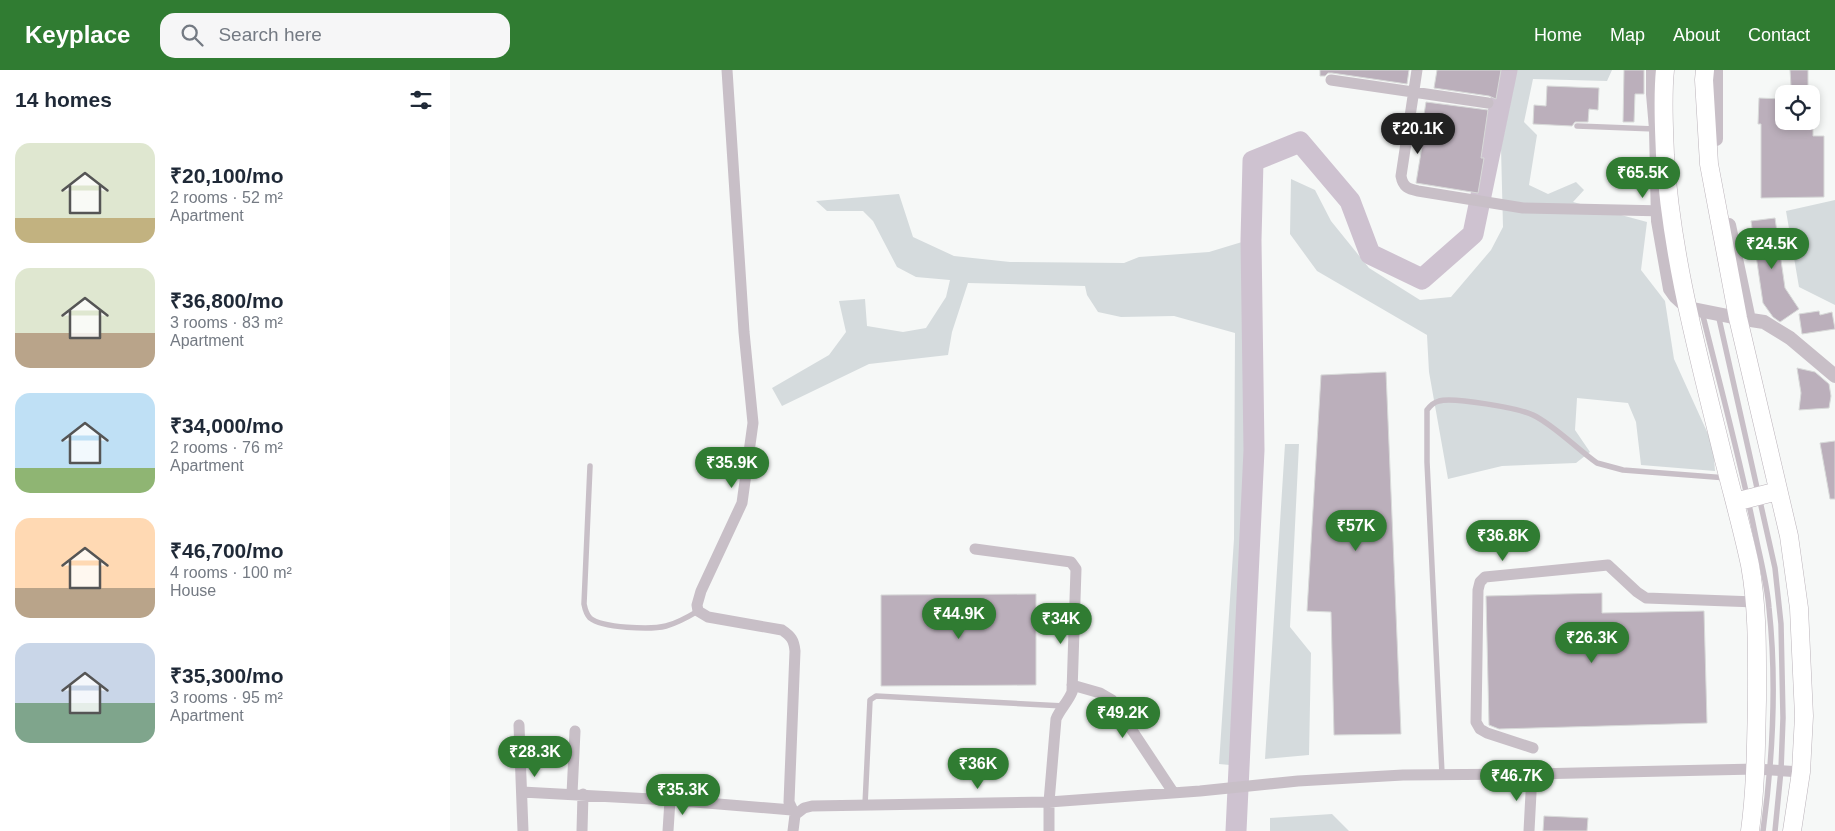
<!DOCTYPE html>
<html lang="en">
<head>
<meta charset="utf-8">
<style>
	body { margin:0; font-family:Arial,sans-serif; background:#f6f6f7; color:#1f2937; height:100vh; display:flex; flex-direction:column; font-size:19px; white-space:nowrap }
	* { box-sizing:border-box; margin:0 }
	p { font-size:16px; color:#747a83 }
	.icon { flex:none; width:28px; height:28px; fill:none; stroke:currentColor; stroke-width:2; stroke-linecap:round; stroke-linejoin:round }
	.map { position:relative; flex:1; overflow:hidden }
	.drawer { display:flex; flex-direction:column; background:#fff; width:450px }
	.drawer>* { flex:none }
	.fabs { position:absolute; left:1325px; top:15px; display:grid; gap:10px }
	.fabs a { display:grid; place-items:center; width:45px; height:45px; border-radius:10px; background:#fff; box-shadow:0 2px 8px #0003; font-size:25px }
	.price { position:absolute; translate:-50% -42px; padding:0 11px; border-radius:18px; background:#307c32; color:#fff; font-size:16px; line-height:32px; filter:drop-shadow(0 1px 2px #0008) }
	.price::after { content:''; position:absolute; left:50%; top:30px; width:15px; height:11px; margin-left:-8px; background:inherit; clip-path:polygon(0 0,100% 0,50% 100%) }
	.price.current { background:#222; color:#fff }
	ul { padding:0; list-style:none }
	li { display:flex; align-items:center; gap:15px; height:125px; padding:0 15px }
	li span { display:grid; place-items:center; flex:none; width:140px; height:100px; border-radius:15px; color:#555 }
	li>.icon { margin-inline-start:auto }
	span .icon { width:60px; height:60px; fill:#fffc; stroke-width:1 }
	li b { font-size:21px }
	h2 { display:flex; justify-content:space-between; align-items:center; height:60px; padding:0 15px; font-size:21px }
	header { display:flex; align-items:center; gap:30px; box-sizing:border-box; height:70px; padding:0 25px; background:#307c32; color:#fff }
	header strong { font-size:24px }
	nav { display:flex; gap:28px; margin-inline-start:auto; font-size:18px }
	.search { width:350px; height:45px; background:#f6f6f7; display:flex; align-items:center; gap:12px; box-sizing:border-box; padding:0 18px; border-radius:15px; color:#747a83; font-size:19px }
	main { display:flex; flex:1; min-height:0 }
	.map>svg:first-child { display:block }
	.green { fill:#d5dbdd }
	.lines { fill:none; stroke-linecap:round; stroke-linejoin:round }
	.river { stroke:#cec2d0; stroke-width:21 }
	.building { fill:#bbafbb; stroke:#d8dad9 }
	.trunk-casing { stroke:#bbb3ba; stroke-width:19 }
	.service { stroke:#c8bfc7; stroke-width:5.5 }
	.minor { stroke:#c8bfc7; stroke-width:11 }
	.tertiary { stroke:#c8bfc7; stroke-width:14 }
	.trunk { stroke:#fff; stroke-width:18 }
</style>
</head>
<body>
<header>
<strong>Keyplace</strong>
<div class="search"><svg class="icon" aria-label="search" viewBox="0 0 24 24"><circle cx="10" cy="10" r="6"/><path d="M15 15l6 6"/></svg>Search here</div>
<nav><a>Home</a><a>Map</a><a>About</a><a>Contact</a></nav>
</header>
<main>
<section class="drawer">
<h2>14 homes<svg class="icon" aria-label="filters" viewBox="0 0 24 24"><path d="M4 7h16M4 17h16"/><circle cx="9" cy="7" r="2"/><circle cx="15" cy="17" r="2"/></svg></h2>
<ul>
<li><span style="background:linear-gradient(#dfe7d0 75%,#c2b280 0)"><svg class="icon" aria-label="home" viewBox="0 0 24 24"><path d="M3 11l9-7 9 7M6 9v11h12V9"/></svg></span><div><b>₹20,100/mo</b><p>2 rooms · 52 m²</p><p>Apartment</p></div></li>
<li><span style="background:linear-gradient(#dfe7d0 65%,#b9a48a 0)"><svg class="icon" aria-label="home" viewBox="0 0 24 24"><path d="M3 11l9-7 9 7M6 9v11h12V9"/></svg></span><div><b>₹36,800/mo</b><p>3 rooms · 83 m²</p><p>Apartment</p></div></li>
<li><span style="background:linear-gradient(#bfe0f5 75%,#8fb573 0)"><svg class="icon" aria-label="home" viewBox="0 0 24 24"><path d="M3 11l9-7 9 7M6 9v11h12V9"/></svg></span><div><b>₹34,000/mo</b><p>2 rooms · 76 m²</p><p>Apartment</p></div></li>
<li><span style="background:linear-gradient(#ffd9b3 70%,#b9a48a 0)"><svg class="icon" aria-label="home" viewBox="0 0 24 24"><path d="M3 11l9-7 9 7M6 9v11h12V9"/></svg></span><div><b>₹46,700/mo</b><p>4 rooms · 100 m²</p><p>House</p></div></li>
<li><span style="background:linear-gradient(#c9d6e8 60%,#7fa58c 0)"><svg class="icon" aria-label="home" viewBox="0 0 24 24"><path d="M3 11l9-7 9 7M6 9v11h12V9"/></svg></span><div><b>₹35,300/mo</b><p>3 rooms · 95 m²</p><p>Apartment</p></div></li>
</ul>
</section>
<div class="map">
<svg width="1385" height="761" viewBox="0 0 1385 761">
	<rect width="100%" height="100%" fill="#f6f8f7"/>
	<path class="green" d="M1067,0H1162L1157,11L1083,9L1074,52L1087,65L1079,115L1098,124L1126,112L1134,120L1123,132L1197,152L1191,200L1215,231L1224,289L1263,375L1265,401L1191,395L1186,352L1178,333L1127,328L1125,360L1140,382L1126,393L1052,396L998,409L979,302L977,265L867,201L840,164L841,109L865,120L881,151L919,198L970,230L1001,227L1041,180L1053,157L1051,78Z
		M449,124L463,167L504,186L560,192L674,193L689,187L759,182L792,172L796,243L798,420L780,695L769,694L784,469L785,263L724,246L671,247L648,242L637,225L635,216L518,213L502,262L498,285L419,294L332,336L322,318L379,285L396,262L389,231L415,229L417,256L453,262L476,258L496,227L500,210L466,207L447,197L423,151L413,141H377L366,131Z
		M1385,130V235L1349,217L1336,141Z
		M835,374H849L840,557L861,583L859,685L815,689Z
		M882,744L899,761H820V748Z"/>
	<g class="lines">
		<path class="river" d="M786,761L804,380L801,170L803,91L850,72L900,131L920,184L972,209L1023,164L1057,0"/>
	</g>
	<path class="building" d="M870,0H959L957,14L882,3H878L875,6H870Z
		M987,0H1051L1046,29L1039,26L984,18Z
		M1174,0H1194V24H1185L1184,52H1173Z
		M1340,0H1358V16H1341Z
		M1097,16L1149,18L1148,40L1139,39L1138,52H1125L1122,56L1083,54L1084,35L1096,36Z
		M1309,28L1334,29V51H1363V66H1374V127L1311,128V54H1308Z
		M976,32L1038,40L1031,88H1034L1028,123L966,113L973,70H970Z
		M1325,148L1335,218L1349,239L1330,252L1323,247L1313,233L1301,151Z
		M1369,241L1370,245L1382,242L1385,259L1352,264L1349,244Z
		M1347,298L1365,302L1379,314L1381,326L1379,338L1349,340L1351,323Z
		M936,302L951,664L884,665L881,542L857,541L871,305Z
		M1385,371V429H1380L1370,373Z
		M1152,523V543L1254,541L1257,653L1049,659L1039,655L1036,526Z
		M586,524V615L431,616V525Z
		M1094,746L1138,748L1137,761H1093Z"/>
	<g class="lines">
		<defs>
			<path id="trunk" d="M1215,0C1212,28 1214,57 1215,85C1221,185 1248,284 1272,382C1281,419 1292,457 1300,495C1308,539 1307,584 1307,630C1306,674 1306,717 1300,761
				M1255,0L1254,10L1259,94L1288,248L1339,466L1349,538L1354,646L1351,702L1342,761
				M1285,432L1328,421"/>
		</defs>
		<use href="#trunk" class="trunk-casing"/>
		<path class="service" d="M1127,56L1205,59
			M1252,242C1270,315 1290,389 1305,463C1310,488 1317,513 1319,538C1327,612 1323,687 1313,761
			M1268,244L1325,498L1331,554L1333,648L1331,700L1325,761
			M140,396L134,534C135,539 136,544 140,548C152,558 201,560 216,556C228,553 238,547 248,541
			M992,704L977,392V340C981,335 983,333 989,331C1003,327 1069,338 1083,345C1104,355 1127,379 1147,393L1173,400L1277,408
			M415,735L420,630L426,626L614,636"/>
		<path class="minor" d="M277,0L294,262L303,353L292,433L251,521L247,535L248,541L258,547L332,560C341,566 344,570 345,581L339,732L345,745
			M967,0L951,106C953,117 958,119 968,121L1073,138L1216,141
			M881,10L1038,33
			M525,479L621,492L626,499L622,622C618,632 610,639 606,649L599,732V761
			M622,615L650,623L662,630L723,722
			M69,655L73,761
			M1083,678L1037,663L1030,659L1026,652L1028,520L1030,512L1035,507L1158,495L1187,522L1196,528L1306,532
			M72,722L220,730L342,740
			M122,724L125,661
			M132,761L133,724
			M218,761L220,730
			M343,761L345,745L354,738L362,736L599,732L750,721L848,711L953,705L1082,704L1306,699L1351,702
			M1079,761L1082,704"/>
		<path class="tertiary" d="M1203,0V24L1206,59L1208,151L1220,219L1225,226L1238,238L1288,248L1314,252L1340,268L1385,306
			M1266,69V0
			M1279,155L1299,250"/>
		<use href="#trunk" class="trunk"/>
	</g>
</svg>
<div class="fabs">
<a><svg class="icon" aria-label="locate" viewBox="0 0 24 24"><circle cx="12" cy="12" r="6"/><path d="M12 2v4M12 18v4M2 12h4M18 12h4"/></svg></a>
</div>
<b class="price current" style="left:968px;top:85px">₹20.1K</b>
<b class="price" style="left:1193px;top:129px">₹65.5K</b>
<b class="price" style="left:1322px;top:200px">₹24.5K</b>
<b class="price" style="left:282px;top:419px">₹35.9K</b>
<b class="price" style="left:906px;top:482px">₹57K</b>
<b class="price" style="left:1053px;top:492px">₹36.8K</b>
<b class="price" style="left:509px;top:570px">₹44.9K</b>
<b class="price" style="left:611px;top:575px">₹34K</b>
<b class="price" style="left:1142px;top:594px">₹26.3K</b>
<b class="price" style="left:673px;top:669px">₹49.2K</b>
<b class="price" style="left:85px;top:708px">₹28.3K</b>
<b class="price" style="left:528px;top:720px">₹36K</b>
<b class="price" style="left:1067px;top:732px">₹46.7K</b>
<b class="price" style="left:233px;top:746px">₹35.3K</b>
</div>
</main>
</body>
</html>
